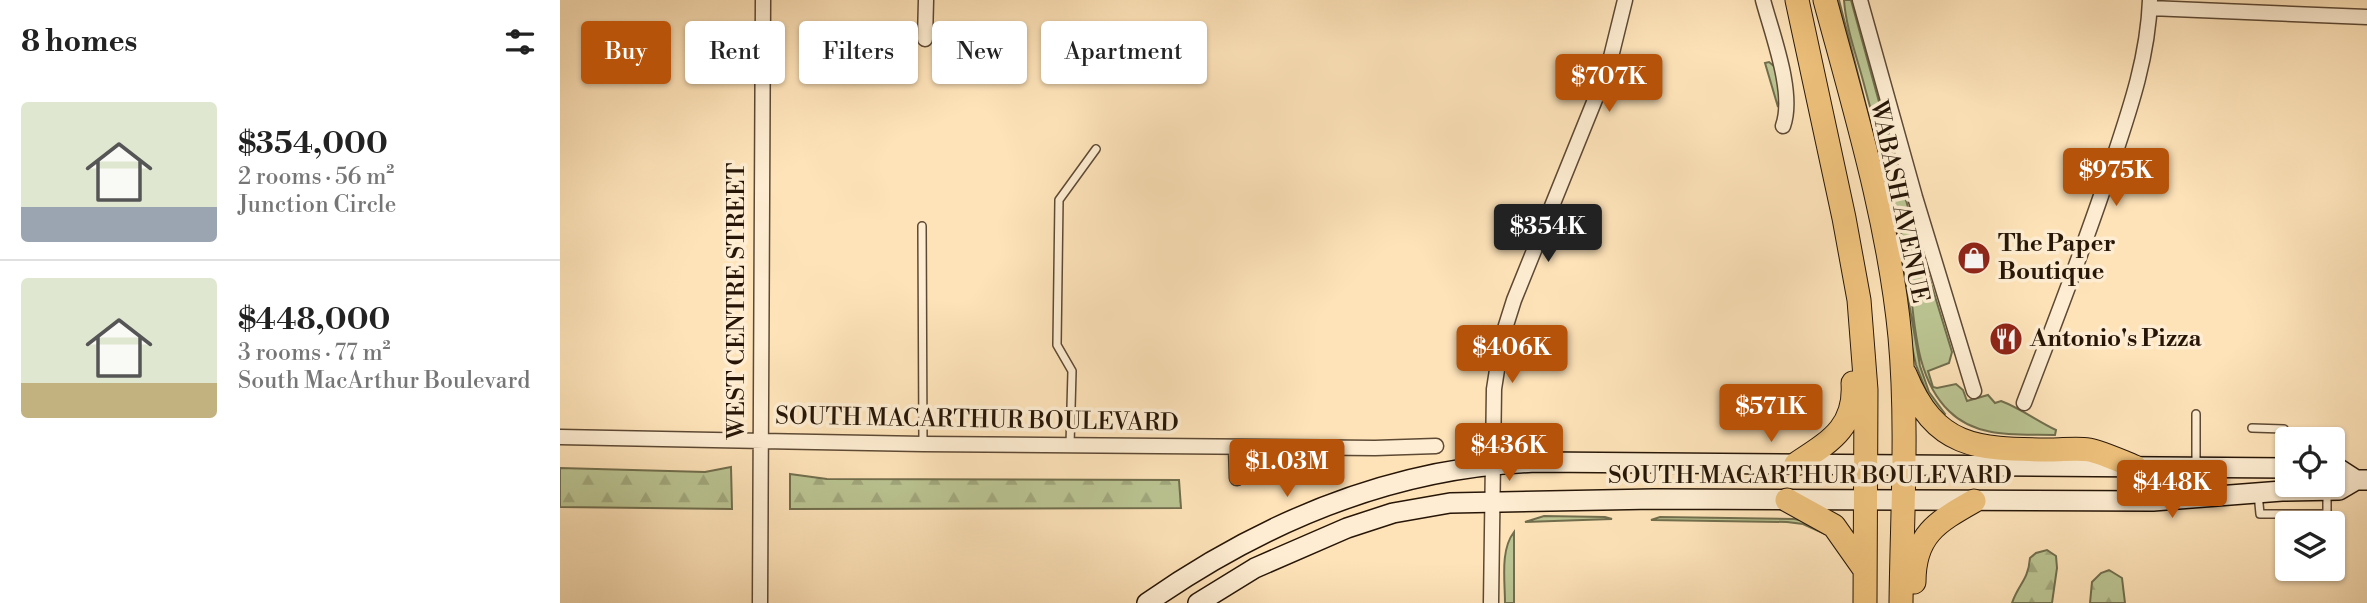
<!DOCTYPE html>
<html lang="en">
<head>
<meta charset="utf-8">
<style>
	body { margin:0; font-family:"Libre Bodoni",serif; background:#f2f2f2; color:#222; height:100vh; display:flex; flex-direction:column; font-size:26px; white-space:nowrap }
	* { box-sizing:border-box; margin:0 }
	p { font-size:23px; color:#767676 }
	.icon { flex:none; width:38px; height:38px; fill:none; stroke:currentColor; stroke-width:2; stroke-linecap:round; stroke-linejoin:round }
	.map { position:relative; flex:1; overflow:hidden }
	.sheet { display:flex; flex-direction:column; background:#fff; width:560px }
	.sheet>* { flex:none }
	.guide { position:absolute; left:21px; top:21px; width:665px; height:63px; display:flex; gap:14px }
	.buttons { position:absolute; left:1715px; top:427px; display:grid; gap:14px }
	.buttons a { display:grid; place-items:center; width:70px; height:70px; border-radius:7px; background:#fff; box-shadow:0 2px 5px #0004; font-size:35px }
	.price { position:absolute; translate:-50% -60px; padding:0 16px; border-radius:7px; background:#b45309; color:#fff; font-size:23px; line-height:46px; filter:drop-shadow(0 2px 4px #0008) }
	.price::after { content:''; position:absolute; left:50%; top:42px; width:21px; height:16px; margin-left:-10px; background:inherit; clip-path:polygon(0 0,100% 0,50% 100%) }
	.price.active { background:#222; color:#fff }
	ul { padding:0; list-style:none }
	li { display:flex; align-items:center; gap:21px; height:175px; padding:0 21px }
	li+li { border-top:2px solid #e0e0e0 }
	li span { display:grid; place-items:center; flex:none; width:196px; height:140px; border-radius:7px; color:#555 }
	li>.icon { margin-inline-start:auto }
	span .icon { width:84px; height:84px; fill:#fffc; stroke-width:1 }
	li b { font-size:30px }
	h2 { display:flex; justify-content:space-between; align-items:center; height:84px; padding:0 21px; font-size:30px }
	.chip { padding:0 24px; border-radius:7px; background:#fff; box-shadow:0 2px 5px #0004; font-size:24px; line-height:63px }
	.chip.active { background:#b45309; color:#fff }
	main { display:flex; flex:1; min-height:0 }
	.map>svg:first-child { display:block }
	.green { fill:#bbc593; stroke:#716e4d; stroke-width:2 }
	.forest { fill:url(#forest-firs); stroke:#716e4d; stroke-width:2 }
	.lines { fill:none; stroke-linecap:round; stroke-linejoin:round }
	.lane-casing { stroke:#5d4934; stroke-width:10 }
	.street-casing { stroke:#5d4934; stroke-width:17 }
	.secondary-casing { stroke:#271607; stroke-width:22 }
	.primary-casing { stroke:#271607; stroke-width:25 }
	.lane { stroke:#feedd2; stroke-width:7 }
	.street { stroke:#feedd2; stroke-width:14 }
	.secondary { stroke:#feedd2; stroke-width:19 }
	.primary { stroke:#efc27c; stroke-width:23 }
	.labels { text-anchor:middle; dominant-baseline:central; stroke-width:7; stroke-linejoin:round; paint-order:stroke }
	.street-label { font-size:24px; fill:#271607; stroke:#feedd2 }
	.poi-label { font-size:24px; font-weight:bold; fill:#271607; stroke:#feedd2; text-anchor:start }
</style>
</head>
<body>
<main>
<section class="sheet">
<h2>8 homes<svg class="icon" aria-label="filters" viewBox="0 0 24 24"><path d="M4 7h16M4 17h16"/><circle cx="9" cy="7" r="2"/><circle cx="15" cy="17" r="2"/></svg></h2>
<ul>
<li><span style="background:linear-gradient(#dfe7d0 75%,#9aa5b1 0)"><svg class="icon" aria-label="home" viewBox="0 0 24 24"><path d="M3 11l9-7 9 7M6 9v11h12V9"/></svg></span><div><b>$354,000</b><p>2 rooms · 56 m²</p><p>Junction Circle</p></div></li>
<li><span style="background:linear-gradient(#dfe7d0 75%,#c2b280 0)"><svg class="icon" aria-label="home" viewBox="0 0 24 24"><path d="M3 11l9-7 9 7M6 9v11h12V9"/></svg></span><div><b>$448,000</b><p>3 rooms · 77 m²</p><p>South MacArthur Boulevard</p></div></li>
</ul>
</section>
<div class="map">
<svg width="1807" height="603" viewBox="0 0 1807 603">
	<defs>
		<pattern id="forest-firs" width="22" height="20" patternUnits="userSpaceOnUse" patternTransform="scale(1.75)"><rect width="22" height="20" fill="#bbc593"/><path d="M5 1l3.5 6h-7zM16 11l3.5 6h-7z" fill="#a1a87d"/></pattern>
	</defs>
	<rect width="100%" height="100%" fill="#fee3b9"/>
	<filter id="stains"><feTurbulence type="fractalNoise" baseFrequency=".00286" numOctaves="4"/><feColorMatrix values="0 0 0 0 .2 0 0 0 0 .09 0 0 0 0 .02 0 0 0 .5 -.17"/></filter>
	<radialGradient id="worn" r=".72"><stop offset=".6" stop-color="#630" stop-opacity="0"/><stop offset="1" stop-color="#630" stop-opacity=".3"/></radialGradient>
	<path class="green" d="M1279,0L1333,211L1360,366L1369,392L1385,414L1383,416L1369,398L1356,365L1284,34Z
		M1284,0H1291L1349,211L1392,352L1389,363L1368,371L1373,387L1377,388L1396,384L1403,390L1407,401L1428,395L1435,403L1441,401C1460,408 1477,421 1496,430L1495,435C1459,434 1417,439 1389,411C1353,376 1355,317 1348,270C1338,209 1321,148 1305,88C1298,60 1286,29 1284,0Z
		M1209,62L1215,67L1220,94L1218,107L1205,63Z
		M984,516L1045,517L1052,519L965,522Z
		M1100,517L1234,519L1245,521L1267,532L1265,534L1243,524L1227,522L1091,520Z
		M954,532V603H945C945,581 940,550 954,532Z"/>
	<path class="forest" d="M171,467L172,509L0,507V468L145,472Z
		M230,474L267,479L619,480L621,508L230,509Z
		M1487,550L1496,556L1497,568L1492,603H1452C1459,583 1468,581 1470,558L1476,553Z
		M1549,570L1562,578L1565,603H1530L1532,582L1541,573Z"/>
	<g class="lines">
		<defs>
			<path id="lane" d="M362,226L363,444
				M1636,414V467
				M1692,428L1724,429
				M510,445L512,371L497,345L499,200L536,149
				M1698,493L1700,514H1767V492"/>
			<path id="street" d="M1203,0C1212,34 1235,93 1223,126
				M1300,0L1355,197L1414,391
				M1590,8L1807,17
				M365,39L366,0
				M1464,403C1494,324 1525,246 1551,166C1569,112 1588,58 1590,0
				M0,437L363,444L815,448L876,446
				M676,447L677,478
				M200,603L203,0
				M931,603L934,389L942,338L954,300L1049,65L1065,0"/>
			<path id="secondary" d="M1773,469H1779L1796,480
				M587,603C703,522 836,466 980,462L1727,468
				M638,603L695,568L787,528L833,513L890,503L1094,499L1593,501L1722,491L1779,490L1796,480H1807"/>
			<path id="primary" d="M1237,0L1284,218L1299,300L1306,390L1305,603
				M1265,0C1295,111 1329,223 1340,337C1348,425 1342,515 1341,603
				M1345,374C1376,450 1418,449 1491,450C1503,450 1517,448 1529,450C1544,453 1560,461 1575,467
				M1236,464C1269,442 1296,428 1293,383
				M1227,500L1274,526L1305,570
				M1354,582C1354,535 1377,522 1414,501"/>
		</defs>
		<use href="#lane" class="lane-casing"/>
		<use href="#street" class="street-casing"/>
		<use href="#secondary" class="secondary-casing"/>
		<use href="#primary" class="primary-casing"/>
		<use href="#lane" class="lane"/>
		<use href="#street" class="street"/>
		<use href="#secondary" class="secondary"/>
		<use href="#primary" class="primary"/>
	</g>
	<defs>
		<symbol id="shop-disc" viewBox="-11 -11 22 22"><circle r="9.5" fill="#8f2418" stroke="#feedd2"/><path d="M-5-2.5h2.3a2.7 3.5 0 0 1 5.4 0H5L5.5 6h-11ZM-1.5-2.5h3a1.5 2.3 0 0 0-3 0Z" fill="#fff"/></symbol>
		<symbol id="restaurant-disc" viewBox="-11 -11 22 22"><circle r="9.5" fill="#8f2418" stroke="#feedd2"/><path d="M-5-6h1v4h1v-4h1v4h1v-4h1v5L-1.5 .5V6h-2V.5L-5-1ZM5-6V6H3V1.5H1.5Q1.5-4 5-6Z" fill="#fff"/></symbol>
	</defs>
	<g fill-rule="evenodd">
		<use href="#shop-disc" x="1395" y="239" width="38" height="38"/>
		<use href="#restaurant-disc" x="1427" y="320" width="38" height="38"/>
	</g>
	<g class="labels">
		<g class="street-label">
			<text transform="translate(1339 202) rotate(78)">WABASH AVENUE</text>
			<text transform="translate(177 301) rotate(-90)">WEST CENTRE STREET</text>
			<text transform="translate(417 420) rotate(1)">SOUTH MACARTHUR BOULEVARD</text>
			<text x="1250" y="476">SOUTH MACARTHUR BOULEVARD</text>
		</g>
		<g class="poi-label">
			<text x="1438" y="244">The Paper<tspan x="1438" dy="28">Boutique</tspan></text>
			<text x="1470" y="339">Antonio's Pizza</text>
		</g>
	</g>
	<rect width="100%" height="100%" filter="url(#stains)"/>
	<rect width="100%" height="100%" fill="url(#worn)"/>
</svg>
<div class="buttons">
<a><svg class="icon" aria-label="locate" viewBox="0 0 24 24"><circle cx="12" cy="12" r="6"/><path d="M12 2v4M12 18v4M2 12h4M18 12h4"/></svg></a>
<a><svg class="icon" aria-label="layers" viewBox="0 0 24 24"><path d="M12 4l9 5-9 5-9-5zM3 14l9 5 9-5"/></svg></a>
</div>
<b class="price" style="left:1049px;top:114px">$707K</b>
<b class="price" style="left:1556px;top:208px">$975K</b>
<b class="price active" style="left:988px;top:264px">$354K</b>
<b class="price" style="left:952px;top:385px">$406K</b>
<b class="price" style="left:1211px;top:444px">$571K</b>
<b class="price" style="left:949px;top:483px">$436K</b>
<b class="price" style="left:727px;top:499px">$1.03M</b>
<b class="price" style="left:1612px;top:520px">$448K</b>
<div class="guide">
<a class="chip active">Buy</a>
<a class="chip">Rent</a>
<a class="chip">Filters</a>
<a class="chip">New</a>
<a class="chip">Apartment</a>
</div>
</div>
</main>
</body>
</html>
